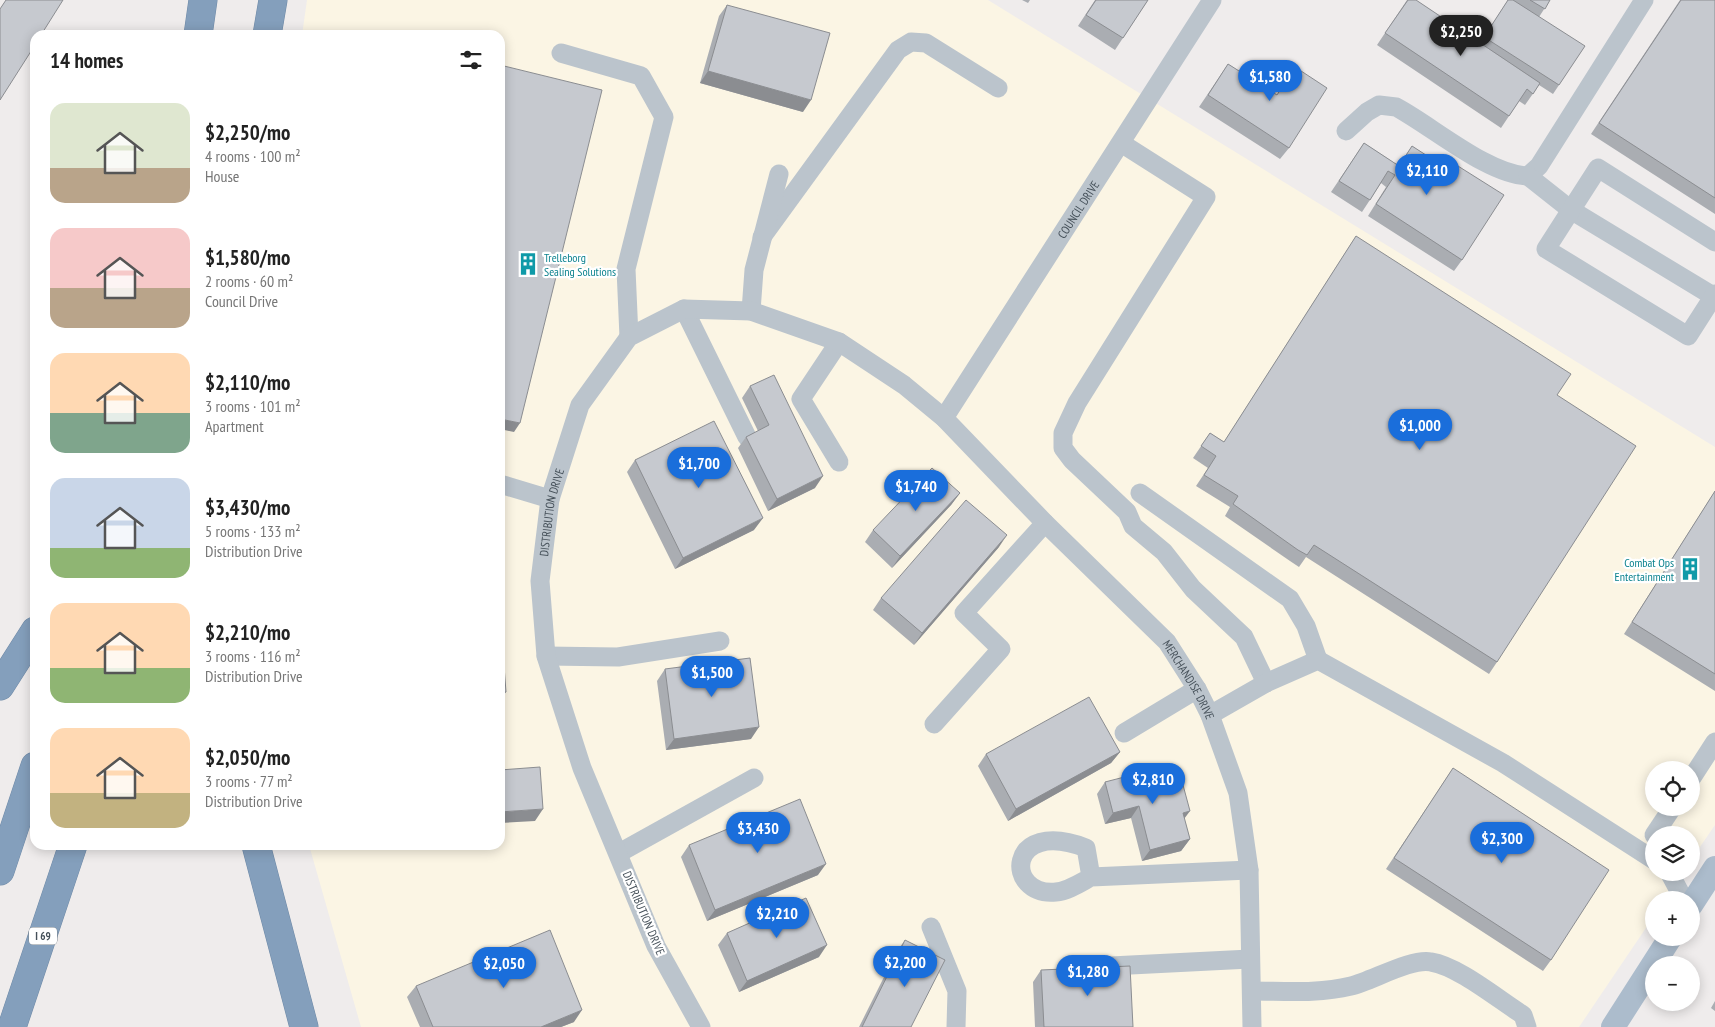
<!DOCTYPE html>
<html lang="en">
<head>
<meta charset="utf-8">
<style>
	body { margin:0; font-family:"PT Sans Narrow",sans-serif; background:#f6f6f6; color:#222; height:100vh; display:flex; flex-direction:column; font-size:19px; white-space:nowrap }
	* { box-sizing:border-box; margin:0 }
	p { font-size:16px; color:#767676 }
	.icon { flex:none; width:28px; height:28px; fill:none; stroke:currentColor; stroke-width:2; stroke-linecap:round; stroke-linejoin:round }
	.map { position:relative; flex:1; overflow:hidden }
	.drawer { position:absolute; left:30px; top:30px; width:475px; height:820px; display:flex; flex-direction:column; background:#fff; border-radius:15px; box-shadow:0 2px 12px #0003 }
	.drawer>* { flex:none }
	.buttons { position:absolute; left:1645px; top:761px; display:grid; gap:10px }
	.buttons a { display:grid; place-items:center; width:55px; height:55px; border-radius:50%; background:#fff; box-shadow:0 2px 12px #0003; font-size:25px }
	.price { position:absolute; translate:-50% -42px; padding:0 11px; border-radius:18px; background:#1a6edb; color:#fff; font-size:16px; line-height:32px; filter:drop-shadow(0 1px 2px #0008) }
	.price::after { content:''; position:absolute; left:50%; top:30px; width:15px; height:11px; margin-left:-8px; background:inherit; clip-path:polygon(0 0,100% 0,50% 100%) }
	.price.selected { background:#222; color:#fff }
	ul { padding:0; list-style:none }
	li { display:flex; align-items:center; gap:15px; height:125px; padding:0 20px }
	li span { display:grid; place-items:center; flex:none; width:140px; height:100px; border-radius:15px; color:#555 }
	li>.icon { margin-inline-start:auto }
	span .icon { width:60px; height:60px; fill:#fffc; stroke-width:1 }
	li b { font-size:21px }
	h2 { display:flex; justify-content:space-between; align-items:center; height:60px; padding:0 20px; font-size:21px }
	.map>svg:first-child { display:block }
	.commercial { fill:#fbf5e4; fill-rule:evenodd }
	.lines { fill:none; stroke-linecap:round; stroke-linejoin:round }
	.highway-casing { stroke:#6f8aa7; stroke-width:29 }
	.minor { stroke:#bbc4cc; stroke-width:19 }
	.major { stroke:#acbccc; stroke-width:24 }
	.highway { stroke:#849fbc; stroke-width:28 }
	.wall { fill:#aaadb2 }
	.shaded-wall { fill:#8b8d91 }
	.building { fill:#c6c9cf; stroke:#8b8d91 }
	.labels { text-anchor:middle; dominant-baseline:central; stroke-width:4.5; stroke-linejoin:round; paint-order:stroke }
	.shield { fill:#fff; stroke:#7d848b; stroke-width:1 }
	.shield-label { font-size:11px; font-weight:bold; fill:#455059 }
	.street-label { font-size:12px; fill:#455059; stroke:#fff }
	.culture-label { font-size:12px; fill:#0d838f; stroke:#fff; text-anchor:start }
</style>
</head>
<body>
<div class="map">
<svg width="1715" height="1027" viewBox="0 0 1715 1027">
	<rect width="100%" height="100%" fill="#efecec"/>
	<path class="commercial" d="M307,0H988L1715,447V825L1691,860V835H1654V872L1683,873L1665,900H1654V916L1579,1027H361L309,845H500V35H302ZM1654,770H1691V808H1654Z"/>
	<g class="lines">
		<defs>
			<path id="highway" d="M198,35L203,0
				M267,35L273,0
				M0,686L35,631
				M256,845L304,1027
				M0,871L35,766
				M12,1027L73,845"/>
		</defs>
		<use href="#highway" class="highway-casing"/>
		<g class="minor">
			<path d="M561,53L641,76L664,117L626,269L629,337"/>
			<path d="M1346,131L1367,112L1379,105L1396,107C1432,126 1488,175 1528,176L1539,166L1644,0"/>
			<path d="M1121,143L1206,197L1077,403L1063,433V448L1072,460L1127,512L1133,526L1164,552L1193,589L1244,637L1266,683"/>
			<path d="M1528,176L1571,210L1713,296"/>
			<path d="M762,237L898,50L911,42L926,43L998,88"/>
			<path d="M1715,242L1598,168L1546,249L1688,336L1715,294"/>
			<path d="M684,309L747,437"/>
			<path d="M751,311L754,270L779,174"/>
			<path id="s1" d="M944,418L1212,0"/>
			<path d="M839,462L801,399L839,342"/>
			<path d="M500,484L550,499"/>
			<path d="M1140,493L1290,599L1306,626L1318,660"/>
			<path d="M546,656L618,657L720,641"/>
			<path d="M1210,715L1266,683L1318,660L1503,763L1654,860"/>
			<path d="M934,724L1001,649L964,613L1045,523"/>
			<path d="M1124,733L1197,689"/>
			<path d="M1691,779L1715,742"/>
			<path d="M1654,835L1672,808"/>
			<path d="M619,853L754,778"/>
			<path d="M1669,872L1684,900"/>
			<path d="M1091,877C1080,883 1068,891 1056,892C1004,897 1006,817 1086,848L1091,877L1249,870"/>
			<path d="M931,927L957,991L956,1027"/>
			<path d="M1071,968L1250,959"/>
			<path d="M1252,991C1285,991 1318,994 1351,986C1372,981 1411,958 1431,962C1458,966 1499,1000 1523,1015L1527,1027"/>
			<path id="s2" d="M701,1027L656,946L582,768L546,656L540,581L550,499L580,405L629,337L684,309L751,311L839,342L904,385L944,418L1045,523L1167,642L1197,689L1210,715L1238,793L1249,870L1252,1027"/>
		</g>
		<path class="major" d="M1691,905L1715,868
			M1613,1027L1670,938"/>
		<use href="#highway" class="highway"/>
	</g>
	<path class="wall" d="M1022,0H1030L1028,3Z
		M1095,0H1148L1115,50L1078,26Z
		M1407,0L1480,43L1508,0H1550L1539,17L1559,85L1553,94L1539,85L1525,105L1519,101L1501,128L1377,45Z
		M1680,0H1715V214L1591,134Z
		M727,5L803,112L700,83L719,16Z
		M1228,64L1277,95L1295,67L1289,148L1280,159L1199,107Z
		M1364,143L1399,166L1412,146L1445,168L1450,161L1462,260L1454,271L1368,216L1386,187L1381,183L1362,212L1331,192Z
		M1356,236L1557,395L1497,662L1489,674L1306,557L1299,567L1290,561L1225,516L1230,507L1196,486L1208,468L1193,458L1210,433L1224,442Z
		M750,386L815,488L768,511L738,448L746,437L758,431L742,398Z
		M635,460L754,530L675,569L627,472Z
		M1715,491V691L1624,634Z
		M960,493L951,505L892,568L865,542L873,530Z
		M999,547L914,645L873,610L881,598Z
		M665,669L751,739L666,750L657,681Z
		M1120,752L1111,763L1008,821L978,766L986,754Z
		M1453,768L1551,960L1543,971L1386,869Z
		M1105,782L1172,787L1184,819L1190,839L1181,851L1142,861L1131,818L1105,824L1097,794Z
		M689,845L818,875L707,921L681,857Z
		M727,933L819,957L739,992L718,945Z
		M905,940L911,1027H859L897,951Z
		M1041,970L1133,1027H1035L1033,982Z
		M416,986L574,1022L561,1027H420L407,997Z
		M1715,1001V1011L1711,1008Z"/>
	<path class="shaded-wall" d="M708,71L811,100L803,112L700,83Z
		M500,419L520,423L514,432L500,429Z
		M823,476L815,488L768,511L777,499Z
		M960,493L951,505L892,568L900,556Z
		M763,518L754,530L675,569L683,558Z
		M1007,535L999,547L914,645L922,633Z
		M506,692L500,700V693Z
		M759,727L751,739L666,750L674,739Z
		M1120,752L1111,763L1008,821L1016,809Z
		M1139,806L1131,818L1105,824L1113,813Z
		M543,809L535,821L500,823V812Z
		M1190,811L1181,823L1183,813Z
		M1190,839L1181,851L1142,861L1150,850Z
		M826,864L818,875L707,921L715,910Z
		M827,945L819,957L739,992L747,981Z
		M582,1010L574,1022L561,1027H541Z"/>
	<path class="building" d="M6,0H63L41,35H35V45L0,100V9Z
		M1096,0H1148L1123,38L1086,15Z
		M1408,0H1416L1540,83L1533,94L1527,89L1509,116L1385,33Z
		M1508,0H1513L1585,46L1559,85L1484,37Z
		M1530,0H1550L1545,9Z
		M1681,0H1715V198L1599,123Z
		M727,5L830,33L811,100L708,71Z
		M1228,64L1277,95L1295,67L1327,88L1289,148L1208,95Z
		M500,65L602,90L520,423L500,419Z
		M1364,143L1399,166L1412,146L1446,168L1450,161L1504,195L1462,260L1376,204L1395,175L1388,171L1370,200L1339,181Z
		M1356,236L1571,374L1557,395L1636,446L1497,662L1314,545L1307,555L1298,550L1233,504L1238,496L1204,475L1216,456L1201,446L1210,433L1224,442Z
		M774,375L823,476L777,499L746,437L769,425L750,386Z
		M714,421L763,518L683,558L635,460Z
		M932,468L960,493L900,556L873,530Z
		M1715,491V674L1632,622Z
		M966,500L1007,535L922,633L881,598Z
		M500,613L506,692L500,693Z
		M750,658L759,727L674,739L665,669Z
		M1089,697L1120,752L1016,809L986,754Z
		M1167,766L1172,787L1183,785L1190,811L1183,813L1190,839L1150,850L1139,806L1113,813L1105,782Z
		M540,767L543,809L500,812V770Z
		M1453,768L1609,870L1551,960L1394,858Z
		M800,799L826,864L715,910L689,845Z
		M806,898L827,945L747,981L727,933Z
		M550,930L582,1010L541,1027H433L416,986Z
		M905,940L945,960L911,1027H862Z
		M1130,966L1133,1027H1044L1041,970Z"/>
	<defs>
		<symbol id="building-bare" viewBox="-9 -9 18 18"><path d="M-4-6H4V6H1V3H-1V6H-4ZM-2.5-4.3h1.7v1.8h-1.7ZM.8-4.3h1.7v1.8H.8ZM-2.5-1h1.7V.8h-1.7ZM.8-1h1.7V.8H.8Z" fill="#0f9aa8" stroke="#fff" stroke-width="2.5" paint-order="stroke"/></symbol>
	</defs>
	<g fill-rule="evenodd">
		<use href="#building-bare" x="512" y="248" width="32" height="32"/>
		<use href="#building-bare" x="1674" y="553" width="32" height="32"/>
	</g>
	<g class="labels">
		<rect class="shield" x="29" y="927.5" width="28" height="17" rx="4"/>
		<g class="shield-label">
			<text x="43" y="936">I 69</text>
		</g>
		<g class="street-label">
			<text stroke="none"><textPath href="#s1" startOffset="248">COUNCIL DRIVE</textPath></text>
			<text stroke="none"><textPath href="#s2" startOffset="548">DISTRIBUTION DRIVE</textPath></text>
			<text stroke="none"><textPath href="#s2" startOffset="1455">MERCHANDISE DRIVE</textPath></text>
			<text transform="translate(644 913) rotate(67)">DISTRIBUTION DRIVE</text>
		</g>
		<g class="culture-label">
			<text x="544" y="257">Trelleborg<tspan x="544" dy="14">Sealing Solutions</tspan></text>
			<text x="1674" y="562" text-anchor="end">Combat Ops<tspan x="1674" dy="14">Entertainment</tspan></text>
		</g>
	</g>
</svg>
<div class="buttons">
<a><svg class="icon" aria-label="locate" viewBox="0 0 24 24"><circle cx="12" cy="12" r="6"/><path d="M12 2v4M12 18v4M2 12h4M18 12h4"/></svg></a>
<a><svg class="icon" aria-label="layers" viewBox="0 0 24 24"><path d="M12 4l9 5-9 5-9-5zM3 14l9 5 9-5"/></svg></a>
<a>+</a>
<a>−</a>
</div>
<b class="price selected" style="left:1461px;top:57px">$2,250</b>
<b class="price" style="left:1270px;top:102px">$1,580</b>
<b class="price" style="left:1427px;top:196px">$2,110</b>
<b class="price" style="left:1420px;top:451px">$1,000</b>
<b class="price" style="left:699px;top:489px">$1,700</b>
<b class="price" style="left:916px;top:512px">$1,740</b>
<b class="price" style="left:712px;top:698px">$1,500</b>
<b class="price" style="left:1153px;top:805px">$2,810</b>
<b class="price" style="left:758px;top:854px">$3,430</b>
<b class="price" style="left:1502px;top:864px">$2,300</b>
<b class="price" style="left:777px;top:939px">$2,210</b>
<b class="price" style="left:905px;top:988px">$2,200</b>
<b class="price" style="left:504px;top:989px">$2,050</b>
<b class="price" style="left:1088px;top:997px">$1,280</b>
<section class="drawer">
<h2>14 homes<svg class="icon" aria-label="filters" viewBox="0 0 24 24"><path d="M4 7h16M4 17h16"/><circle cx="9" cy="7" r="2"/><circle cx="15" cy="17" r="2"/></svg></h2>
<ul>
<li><span style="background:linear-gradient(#dfe7d0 65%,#b9a48a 0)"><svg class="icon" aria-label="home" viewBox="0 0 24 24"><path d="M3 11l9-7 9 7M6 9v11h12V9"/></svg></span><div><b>$2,250/mo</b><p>4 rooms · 100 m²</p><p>House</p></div></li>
<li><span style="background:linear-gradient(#f6c9c9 60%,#b9a48a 0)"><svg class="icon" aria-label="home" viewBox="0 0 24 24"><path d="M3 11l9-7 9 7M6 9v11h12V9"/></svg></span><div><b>$1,580/mo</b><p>2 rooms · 60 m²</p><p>Council Drive</p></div></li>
<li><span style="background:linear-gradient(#ffd9b3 60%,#7fa58c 0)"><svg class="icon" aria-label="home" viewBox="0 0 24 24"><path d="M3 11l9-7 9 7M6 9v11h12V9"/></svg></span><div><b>$2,110/mo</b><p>3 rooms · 101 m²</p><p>Apartment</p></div></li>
<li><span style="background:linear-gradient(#c9d6e8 70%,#8fb573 0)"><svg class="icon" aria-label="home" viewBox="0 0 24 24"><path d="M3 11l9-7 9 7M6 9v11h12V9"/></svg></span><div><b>$3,430/mo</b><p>5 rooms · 133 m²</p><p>Distribution Drive</p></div></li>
<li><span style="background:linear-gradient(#ffd9b3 65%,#8fb573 0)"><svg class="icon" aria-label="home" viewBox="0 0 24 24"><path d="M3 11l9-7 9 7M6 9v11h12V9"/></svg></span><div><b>$2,210/mo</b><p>3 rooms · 116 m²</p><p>Distribution Drive</p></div></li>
<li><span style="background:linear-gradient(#ffd9b3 65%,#c2b280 0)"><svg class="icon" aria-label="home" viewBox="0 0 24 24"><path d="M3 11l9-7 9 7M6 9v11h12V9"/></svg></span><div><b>$2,050/mo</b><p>3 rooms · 77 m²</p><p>Distribution Drive</p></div></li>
</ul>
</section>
</div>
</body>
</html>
